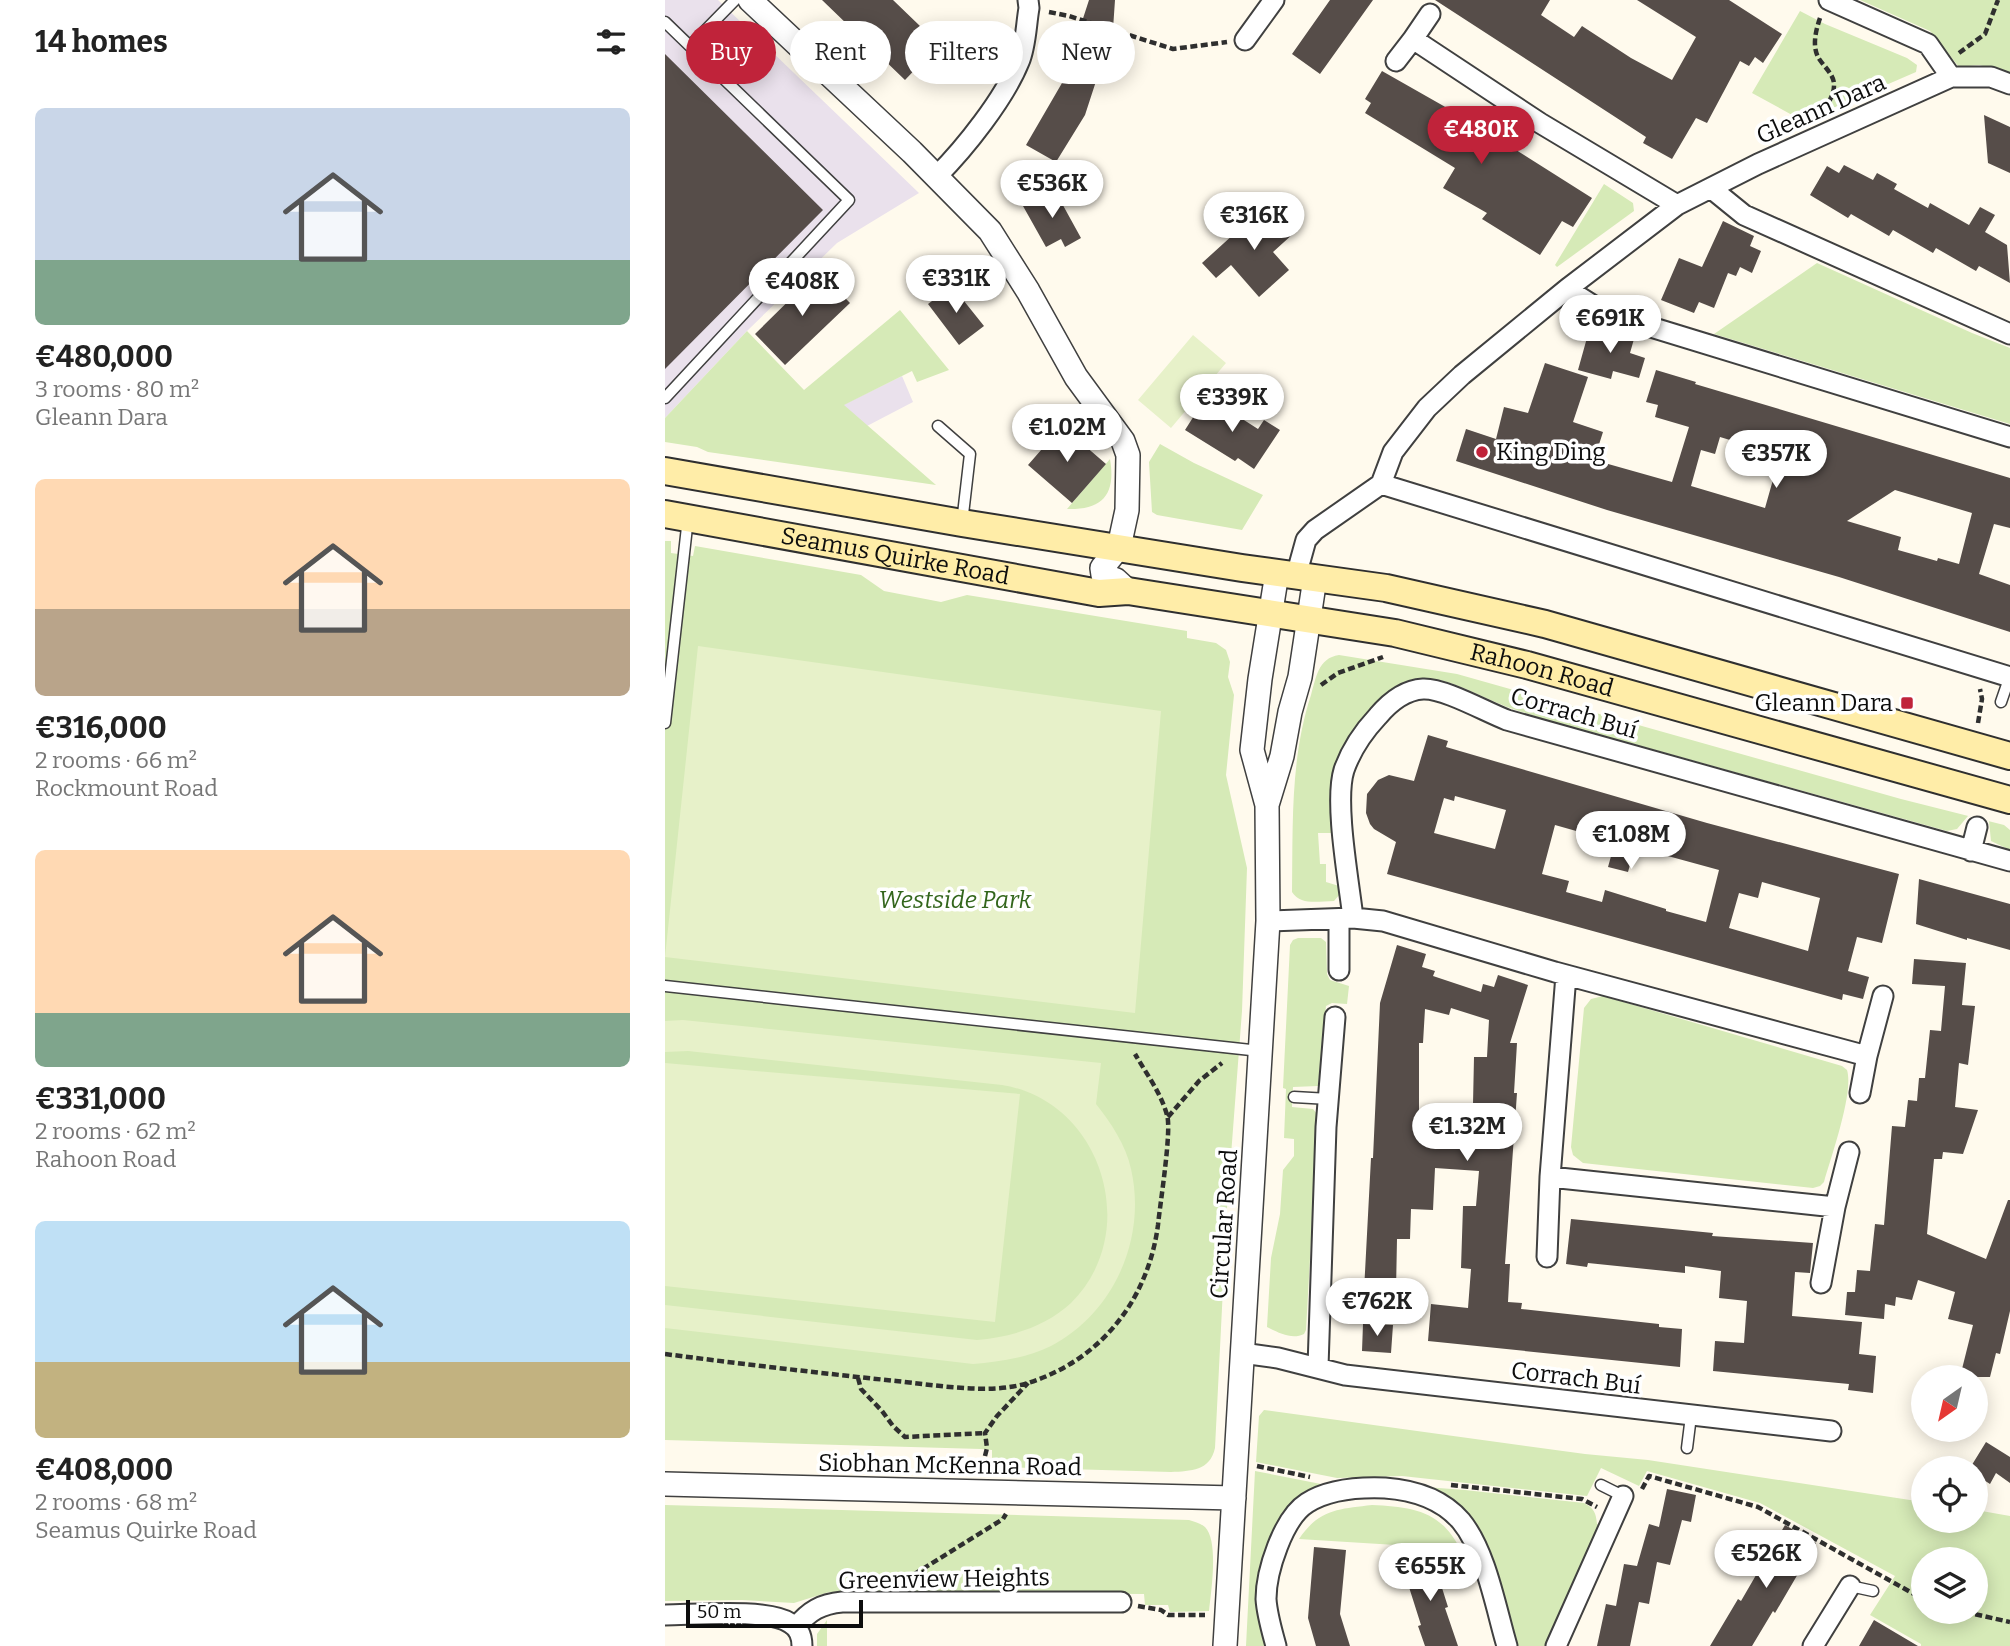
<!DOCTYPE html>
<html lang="en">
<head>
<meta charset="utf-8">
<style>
	body { margin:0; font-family:Bitter,serif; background:#f2f2f2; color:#222; height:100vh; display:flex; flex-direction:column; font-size:26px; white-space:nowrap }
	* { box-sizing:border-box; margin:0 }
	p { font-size:23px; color:#767676 }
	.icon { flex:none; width:38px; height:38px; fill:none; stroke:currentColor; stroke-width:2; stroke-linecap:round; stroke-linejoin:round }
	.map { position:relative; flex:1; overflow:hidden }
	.drawer { display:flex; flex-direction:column; background:#fff; width:665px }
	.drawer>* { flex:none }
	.hud { position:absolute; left:21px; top:21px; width:665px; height:63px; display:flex; gap:14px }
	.needle { width:46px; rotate:214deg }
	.controls { position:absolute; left:1246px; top:1365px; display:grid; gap:14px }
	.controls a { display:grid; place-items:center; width:77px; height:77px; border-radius:50%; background:#fff; box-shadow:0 4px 18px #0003; font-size:35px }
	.scale { position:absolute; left:21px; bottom:18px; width:177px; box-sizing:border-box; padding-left:7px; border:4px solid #0d0d0d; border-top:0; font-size:19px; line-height:24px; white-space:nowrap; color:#0d0d0d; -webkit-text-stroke:5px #fff; paint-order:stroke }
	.price { position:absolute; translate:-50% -60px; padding:0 16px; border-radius:24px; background:#fff; color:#222; font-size:23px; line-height:46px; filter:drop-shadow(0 2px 4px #0008) }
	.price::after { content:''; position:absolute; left:50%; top:42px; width:21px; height:16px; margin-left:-10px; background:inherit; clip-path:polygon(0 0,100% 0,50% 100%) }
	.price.current { background:#c0233a; color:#fff }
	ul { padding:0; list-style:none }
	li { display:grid; align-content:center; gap:14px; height:371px; padding:0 35px }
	li span { display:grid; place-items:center; height:217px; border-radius:10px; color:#555 }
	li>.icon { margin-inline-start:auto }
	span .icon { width:126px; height:126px; fill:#fffc; stroke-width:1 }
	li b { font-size:30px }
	h2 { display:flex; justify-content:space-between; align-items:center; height:84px; padding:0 35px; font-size:30px }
	.pill { padding:0 24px; border-radius:32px; background:#fff; box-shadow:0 4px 18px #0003; font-size:24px; line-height:63px }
	.pill.current { background:#c0233a; color:#fff }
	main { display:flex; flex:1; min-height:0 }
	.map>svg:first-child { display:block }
	.industrial { fill:#eae1ec }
	.green { fill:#d6eab7; fill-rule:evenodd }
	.pitch { fill:#e7f1c9 }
	.building { fill:#564d49; fill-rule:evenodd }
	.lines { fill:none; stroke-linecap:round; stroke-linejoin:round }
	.service-casing { stroke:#404040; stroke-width:13 }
	.minor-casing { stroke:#404040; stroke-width:23 }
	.tertiary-casing { stroke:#404040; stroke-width:26 }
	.secondary-casing { stroke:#2f2f2f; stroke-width:30 }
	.path { stroke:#2f2f2f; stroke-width:4.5; stroke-dasharray:7 3.5; stroke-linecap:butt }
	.service { stroke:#fff; stroke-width:10 }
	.minor { stroke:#fff; stroke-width:19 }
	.tertiary { stroke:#fff; stroke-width:23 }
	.secondary { stroke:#ffeda8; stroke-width:26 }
	.poi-dot { fill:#c0233a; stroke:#fff; stroke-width:2.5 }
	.labels { text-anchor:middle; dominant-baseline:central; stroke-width:7; stroke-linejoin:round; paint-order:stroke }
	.street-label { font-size:24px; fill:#0d0d0d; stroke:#fff }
	.poi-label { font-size:24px; fill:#0d0d0d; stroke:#fff; text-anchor:start }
	.park-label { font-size:24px; font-style:italic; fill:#33661c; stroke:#fff }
</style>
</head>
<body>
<main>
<section class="drawer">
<h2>14 homes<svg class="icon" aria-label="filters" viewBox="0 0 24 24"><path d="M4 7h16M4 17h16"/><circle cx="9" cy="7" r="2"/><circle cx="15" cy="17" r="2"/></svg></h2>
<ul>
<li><span style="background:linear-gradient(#c9d6e8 70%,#7fa58c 0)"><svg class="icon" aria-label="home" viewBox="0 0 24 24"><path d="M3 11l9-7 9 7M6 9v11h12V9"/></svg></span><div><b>€480,000</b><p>3 rooms · 80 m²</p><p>Gleann Dara</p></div></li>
<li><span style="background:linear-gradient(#ffd9b3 60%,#b9a48a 0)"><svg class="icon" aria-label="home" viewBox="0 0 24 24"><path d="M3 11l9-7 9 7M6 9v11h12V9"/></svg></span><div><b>€316,000</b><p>2 rooms · 66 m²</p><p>Rockmount Road</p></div></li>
<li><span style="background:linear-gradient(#ffd9b3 75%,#7fa58c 0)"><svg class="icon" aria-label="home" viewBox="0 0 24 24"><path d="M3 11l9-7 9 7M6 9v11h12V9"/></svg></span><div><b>€331,000</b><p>2 rooms · 62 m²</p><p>Rahoon Road</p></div></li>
<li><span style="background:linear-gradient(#bfe0f5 65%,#c2b280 0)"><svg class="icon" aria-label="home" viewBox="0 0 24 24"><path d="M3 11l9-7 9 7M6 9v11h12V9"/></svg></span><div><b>€408,000</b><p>2 rooms · 68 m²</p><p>Seamus Quirke Road</p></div></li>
</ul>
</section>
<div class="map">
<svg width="1345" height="1646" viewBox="0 0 1345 1646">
	<rect width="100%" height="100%" fill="#fffaed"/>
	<path class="industrial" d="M0,0H53L254,193L172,243L82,331L0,418Z
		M237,376L248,402L202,426L178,405Z"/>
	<path class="green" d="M1195,0H1345V73L1314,65L1294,67L1265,31Z
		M1135,11L1160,24L1242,58L1252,65L1251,72L1138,121L1087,93Z
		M939,184L968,203L969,211L892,267L890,265Z
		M1152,263L1307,333L1345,348V424L1049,334Z
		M235,310L284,370L252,382L247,371L179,405L271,485L43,452L32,447L0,442V418L82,331L139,390Z
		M495,444L529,463L598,495L577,530L492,515L487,512L484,462Z
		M445,459C451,494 438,510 402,509Z
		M0,541H6V553L28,556L30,546L196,575L219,591L276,602L302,595L522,631V638L551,643L561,650L565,662L563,677L569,695L561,775L582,868L577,1011L562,1208L550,1448C545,1471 526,1471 506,1472L334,1467L327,1461V1450L316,1449L0,1440Z
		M674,655L792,674L1236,799L1339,825L1345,830V850L1326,841L1324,821L1303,816L1292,829L1282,831L875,718C862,713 848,710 835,704C810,694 786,679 759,678C723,676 675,742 668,774C665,793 668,813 669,833H653L655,864H661V882L674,886L675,894L669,901C654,901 636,906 627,892C628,826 625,759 646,695C651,678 653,658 674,655Z
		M633,938H656L661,942L662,974L665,980L684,986L682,1004L667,1003L661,1006L653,1086L628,1087L627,1107L648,1109L653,1115L641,1330L639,1334C627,1340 614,1333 602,1327L606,1258L615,1214L618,1170L629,1156V1139L619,1138L621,1089L618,1088L625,945L628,940Z
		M938,996L1177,1066L1182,1070C1189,1093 1166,1157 1159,1182L1155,1186L1148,1188L918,1163L908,1155L906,1147L919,1008L926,999Z
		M599,1410L920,1454L983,1460L1258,1502V1521H1311V1510L1345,1516V1646H1256V1644L1205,1615L1230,1576L1095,1503L982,1471L974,1486L936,1468L922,1496L737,1476L672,1478L591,1462L594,1416ZM1258,1559H1311V1612H1258Z
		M590,1471L661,1485L617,1519L602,1646H581Z
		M747,1486L800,1490L919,1503C929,1508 931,1513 932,1524L937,1526L882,1646H854L850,1643L825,1559Z
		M0,1505L524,1520C530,1522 535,1523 540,1527C554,1541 546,1592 544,1611L505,1612L503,1605H480L479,1594L164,1592L129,1603L77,1600L0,1601Z
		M707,1505C746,1507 776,1510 795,1549L634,1539C654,1509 674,1509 707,1505Z
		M162,1620V1646H152V1634Z"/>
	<path class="pitch" d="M528,335L561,363L506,428L473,400Z
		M33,646L496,711L470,1013L0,957Z
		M18,1020L436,1063L431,1104C446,1123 461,1145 466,1169C482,1238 449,1313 386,1346C362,1358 334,1362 308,1364L0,1328V1305L312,1340C346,1337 380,1327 406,1303C478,1232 437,1101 337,1085L23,1051L0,1052V1021Z
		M0,1063L355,1094L330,1322L0,1286Z"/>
	<path class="building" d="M157,0H228L282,52L269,66L261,58L240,80Z
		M424,0H450L448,29L420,115L391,162L361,145L397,83Z
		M665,0H708L655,74L627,54Z
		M770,0H885L876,15L909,37L917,26L966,58L1007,80L1031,37L972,0H1064L1117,34L1098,63L1090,57L1084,66L1075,61L1042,123L1031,118L1007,159L978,143L981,137Z
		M0,54L158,210L0,369Z
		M717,71L805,121L927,198L908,227L897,221L875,255L817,219L822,213L778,188L790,168L700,113L706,103L700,99Z
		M1319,115L1345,127V173L1323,163Z
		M1179,165L1208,180L1212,173L1232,184L1229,189L1263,208L1265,203L1304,225L1315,207L1330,215L1320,232L1342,245L1345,283L1314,266L1311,271L1271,248L1268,253L1228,230L1224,236L1186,214L1183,218L1145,195L1162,166L1174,173Z
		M389,189L416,238L400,247L396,239L381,247L358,206Z
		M602,204L629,233L608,252L624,270L594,297L566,265L551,278L537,263Z
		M1058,221L1089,236L1085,246L1096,251L1087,273L1075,267L1071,276L1063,273L1049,308L1034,302L1029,313L996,300L1014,258L1037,267Z
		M154,271L185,303L120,365L90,334Z
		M287,286L319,326L294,345L263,304Z
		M925,327L969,339L965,353L980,358L974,378L948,371L946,379L913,370Z
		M880,363L923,377L908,422L938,432L929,460L1007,482L1024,427L990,417L993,405L981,402L991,370L1031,382L1030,384L1345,478V528L1329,524L1314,574L1345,585V632L1174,577L942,510L791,461L801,429L831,439L839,407L863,413ZM1055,437L1115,455L1100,508L1026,486L1036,450L1050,454ZM1230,490L1307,513L1294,564L1273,558L1272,561L1233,550L1236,537L1182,521Z
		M539,400L555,410L557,406L593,429L599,420L615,430L589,469L573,458L570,461L520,430Z
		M397,426L441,464L407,503L363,465Z
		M763,735L783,741L781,747L1042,823L1234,874L1217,943L1192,937L1183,971L1204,977L1198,999L1178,994L1177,1000L722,874L731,842L709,829L705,824L701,813L702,794L713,780L724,775L749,781ZM790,796L841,810L830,849L769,833L779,798L789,801ZM890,825L950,842L943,867L963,872L970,847L1054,870L1041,922L1001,911V909L940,890L937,902L901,892L904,881L877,874ZM1097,882L1155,898L1143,951L1064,928L1074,893L1093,898Z
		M1254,879L1345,904V950L1302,938V940L1251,924Z
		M732,945L761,954L757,967L770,971L768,976L816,992L818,984L829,987L833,975L863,985L845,1043H852L849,1093H852L840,1264H845L843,1302L857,1303L856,1309L994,1324V1327L1017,1329L1015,1367L763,1341L766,1304L803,1308L806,1269L796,1268L798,1206H811L814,1171L770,1168L768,1210L746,1209L745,1239H732L731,1291H699L706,1158H708L715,1003ZM786,1008L824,1020L822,1057H809L808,1104H804L803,1118L758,1116V1110H754V1043H758L760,1009L784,1015Z
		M1249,959L1301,963L1297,1005L1310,1006L1303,1065L1294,1063L1290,1107L1313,1110L1298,1154L1278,1152L1277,1159H1269L1262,1234L1321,1259L1343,1200H1345V1311L1335,1354L1331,1353L1325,1377H1295L1308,1325L1283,1319L1290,1292L1253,1280L1247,1300L1231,1297L1230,1306L1220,1304L1219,1319L1180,1315L1182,1292H1190L1192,1270L1205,1271L1210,1224L1219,1225L1227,1126L1240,1127L1243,1100L1252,1101L1254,1078H1260L1265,1030L1276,1031L1280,986L1247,984Z
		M906,1219L1048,1233L1047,1236L1148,1243L1145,1273L1130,1272L1127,1316L1197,1322L1194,1354L1211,1356L1208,1393L1183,1390L1184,1384L1048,1371L1050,1341L1079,1343L1082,1301L1054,1298L1056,1271L1020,1266V1273L923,1263L922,1267L901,1264Z
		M698,1324L728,1325L726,1353L697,1351Z
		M1321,1442L1345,1457V1483L1331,1473L1325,1484L1311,1475V1468H1305Z
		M1002,1489L1031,1495L1026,1522L1017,1520L1005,1565L992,1562L984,1604L974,1602L965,1646H932L941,1604L951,1606L959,1564L972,1566L984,1524L994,1527Z
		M1120,1525L1151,1543L1110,1613L1108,1611L1087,1646H1045L1073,1599L1076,1601Z
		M649,1547L681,1550L675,1614L685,1646H651L643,1618Z
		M767,1556L783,1607L780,1608L793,1646H760L753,1626L756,1625L737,1565Z
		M1209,1620L1253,1646H1194Z"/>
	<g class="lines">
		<defs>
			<path id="service" d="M0,22L184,200L0,398
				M25,46L70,0
				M273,426L305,454L297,523
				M1336,702L1345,676
				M0,723L23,518
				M0,986L595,1051
				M629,1097L664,1099
				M1022,1448L1026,1416
				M936,1485L958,1496
				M1185,1586L1208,1591"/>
			<path id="minor" d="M1164,0L1263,44L1286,77
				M765,14L748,39L875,123L1012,205
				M580,40L609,0
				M731,61L748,39
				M272,176C300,148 339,99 354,62C361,46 361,25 364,8L363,0
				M1047,189L1079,215L1345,334
				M902,289L940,313L1345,437
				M716,484L1345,677
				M631,576L641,540L650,530L716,484L728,452L762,408L797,375L902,289L1012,205L1093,164L1286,77H1326L1345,84
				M1306,851L1312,827
				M688,918C684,882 669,802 679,770C686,750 699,731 713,716C724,703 740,690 758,689C779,688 821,712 842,720L1345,861
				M603,921L688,918L718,921L890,972L1202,1056
				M674,970V919
				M1195,1093L1202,1056L1218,996
				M885,1177L1170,1207
				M882,1257L885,1177L901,975
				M1156,1283L1170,1207L1184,1152
				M577,1353L613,1358L680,1375L1166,1431
				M653,1367L661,1127L670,1017
				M0,1615C29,1615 103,1608 125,1623C134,1628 137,1636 137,1646
				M131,1627C144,1611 156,1604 177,1602H456
				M611,1646C607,1631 602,1615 601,1599C601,1572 618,1518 642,1503C664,1489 695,1487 720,1488C748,1490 777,1499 796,1521C821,1551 831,1609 842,1646
				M891,1646L958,1496
				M1148,1646L1185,1586"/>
			<path id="tertiary" d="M85,0L247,152L325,231L363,291L411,377L458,441L463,455L462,510L454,547L437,568L438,575L451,580L463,591
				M602,805L617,756L625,712L635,677L650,578
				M0,1484L569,1498
				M560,1646L603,921L602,805L587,750L595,679L612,573"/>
			<g id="secondary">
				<path d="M0,471L297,523L577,568L721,588L880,624L1345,756"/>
				<path id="s1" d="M0,514L434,593L463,591L730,633L862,665L1345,800"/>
			</g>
		</defs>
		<use href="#service" class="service-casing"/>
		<use href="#minor" class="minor-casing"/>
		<use href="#tertiary" class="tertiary-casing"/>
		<use href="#secondary" class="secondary-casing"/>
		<path class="path" d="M384,12L404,16L508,49L562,42
			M1155,18C1151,30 1147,45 1153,57C1158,66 1170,75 1169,86C1169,95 1162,105 1158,112
			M1294,53L1320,34L1333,0
			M656,685L673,673L718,657
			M1313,723L1317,699L1315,689
			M503,1117L534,1081L557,1063
			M0,1354C77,1364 154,1373 231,1381C271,1385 325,1395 363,1383C436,1360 483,1300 493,1225C495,1204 507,1130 502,1115C496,1093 481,1073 470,1054
			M193,1378L196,1389L217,1411L228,1426L240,1437L320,1433
			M320,1456L322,1448L320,1433L332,1416L363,1383
			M592,1466L645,1477
			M786,1485L917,1499L932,1507
			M977,1489L984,1476L1093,1507L1258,1599
			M240,1580L338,1519L341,1514
			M473,1606L496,1610L503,1615H540
			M1300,1612L1345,1622"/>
		<use href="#service" class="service"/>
		<use href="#minor" class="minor"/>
		<use href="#tertiary" class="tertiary"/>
		<use href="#secondary" class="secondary"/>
	</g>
	<g class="poi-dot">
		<circle cx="817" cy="452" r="7"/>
		<rect x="1235" y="696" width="14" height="14" rx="3.5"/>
	</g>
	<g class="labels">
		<g class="street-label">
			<text transform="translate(1156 109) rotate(-24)">Gleann Dara</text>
			<text stroke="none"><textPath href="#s1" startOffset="234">Seamus Quirke Road</textPath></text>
			<text stroke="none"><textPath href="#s1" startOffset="892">Rahoon Road</textPath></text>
			<text transform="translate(909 713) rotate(16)">Corrach Buí</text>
			<text transform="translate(559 1224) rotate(-86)">Circular Road</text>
			<text transform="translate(911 1378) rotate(7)">Corrach Buí</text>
			<text transform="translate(285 1465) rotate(1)">Siobhan McKenna Road</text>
			<text transform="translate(279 1579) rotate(-1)">Greenview Heights</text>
		</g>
		<g class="poi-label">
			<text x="831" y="452">King Ding</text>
			<text x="1228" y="703" text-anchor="end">Gleann Dara</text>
		</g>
		<g class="park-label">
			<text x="290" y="900">Westside Park</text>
		</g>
	</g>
</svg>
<div class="controls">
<a><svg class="needle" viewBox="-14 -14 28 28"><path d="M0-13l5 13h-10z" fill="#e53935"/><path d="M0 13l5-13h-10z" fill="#767676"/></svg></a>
<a><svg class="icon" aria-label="locate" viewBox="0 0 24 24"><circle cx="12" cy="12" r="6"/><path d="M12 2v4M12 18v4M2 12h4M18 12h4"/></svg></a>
<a><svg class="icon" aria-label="layers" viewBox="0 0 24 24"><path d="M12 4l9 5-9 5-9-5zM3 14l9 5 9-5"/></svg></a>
</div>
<div class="scale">50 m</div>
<b class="price current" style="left:816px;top:166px">€480K</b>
<b class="price" style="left:387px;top:220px">€536K</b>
<b class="price" style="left:589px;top:252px">€316K</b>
<b class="price" style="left:291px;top:315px">€331K</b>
<b class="price" style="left:137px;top:318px">€408K</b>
<b class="price" style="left:945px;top:355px">€691K</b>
<b class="price" style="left:567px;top:434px">€339K</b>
<b class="price" style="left:402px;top:464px">€1.02M</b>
<b class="price" style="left:1111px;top:490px">€357K</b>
<b class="price" style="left:966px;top:871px">€1.08M</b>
<b class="price" style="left:802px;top:1163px">€1.32M</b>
<b class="price" style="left:712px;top:1338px">€762K</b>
<b class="price" style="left:1101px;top:1590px">€526K</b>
<b class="price" style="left:765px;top:1603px">€655K</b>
<div class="hud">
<a class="pill current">Buy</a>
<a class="pill">Rent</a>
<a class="pill">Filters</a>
<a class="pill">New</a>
</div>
</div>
</main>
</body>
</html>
